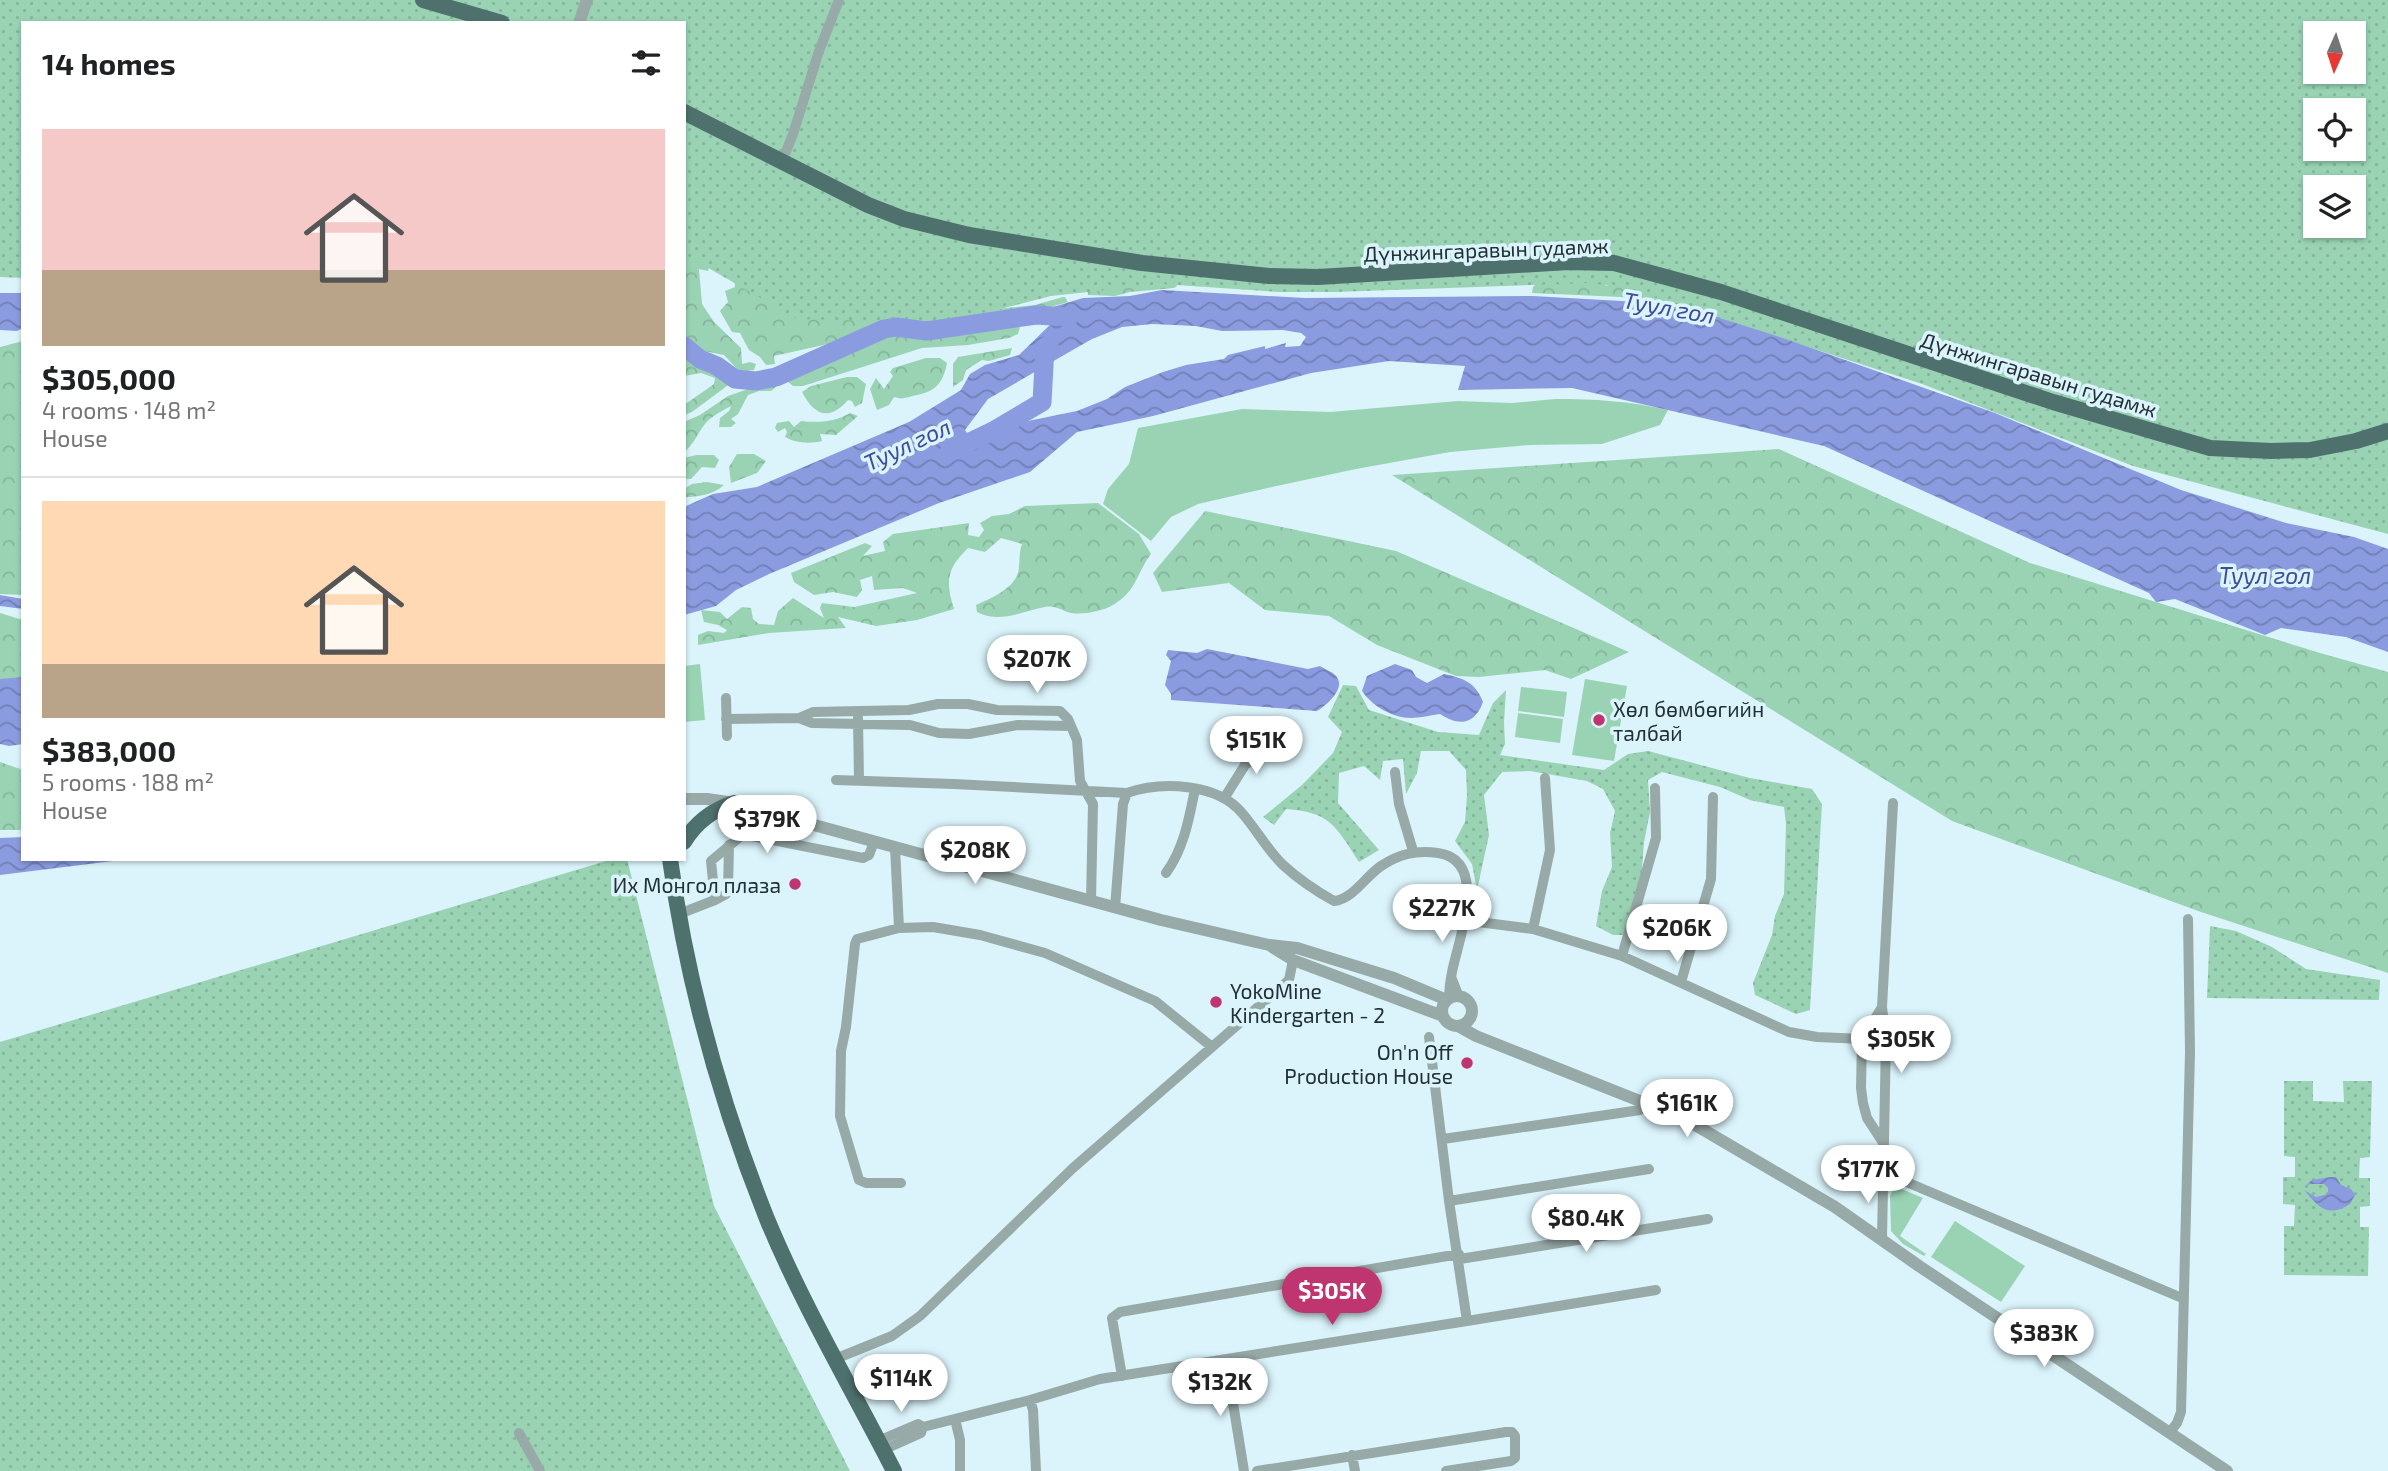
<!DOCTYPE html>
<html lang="en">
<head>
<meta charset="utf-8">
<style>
	body { margin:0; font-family:"Exo 2",sans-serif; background:#f6f6f6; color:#202124; height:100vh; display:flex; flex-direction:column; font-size:26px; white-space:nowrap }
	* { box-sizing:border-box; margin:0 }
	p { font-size:23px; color:#757577 }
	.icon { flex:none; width:38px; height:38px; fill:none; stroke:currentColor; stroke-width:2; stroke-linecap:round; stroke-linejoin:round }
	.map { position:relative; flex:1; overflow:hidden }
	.drawer { position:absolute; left:21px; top:21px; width:665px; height:840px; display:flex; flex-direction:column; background:#fff; border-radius:0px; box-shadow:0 2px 5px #0004 }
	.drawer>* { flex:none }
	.needle { width:46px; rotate:183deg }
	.tools { position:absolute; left:2303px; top:21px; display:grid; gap:14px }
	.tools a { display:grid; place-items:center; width:63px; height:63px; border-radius:0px; background:#fff; box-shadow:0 2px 5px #0004; font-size:35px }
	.price { position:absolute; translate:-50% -60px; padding:0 16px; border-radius:24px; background:#fff; color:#222; font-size:23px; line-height:46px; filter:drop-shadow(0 2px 4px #0008) }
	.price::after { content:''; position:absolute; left:50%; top:42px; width:21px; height:16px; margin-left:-10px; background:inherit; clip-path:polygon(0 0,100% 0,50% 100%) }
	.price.on { background:#bf3570; color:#fff }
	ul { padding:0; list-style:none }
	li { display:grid; align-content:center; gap:14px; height:371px; padding:0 21px }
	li+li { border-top:2px solid #e0e0e0 }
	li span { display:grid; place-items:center; height:217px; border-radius:0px; color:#555 }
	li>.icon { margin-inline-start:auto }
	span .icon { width:126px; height:126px; fill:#fffc; stroke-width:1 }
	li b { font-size:30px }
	h2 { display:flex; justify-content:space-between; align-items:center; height:84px; padding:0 21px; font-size:30px }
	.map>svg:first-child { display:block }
	.grass { fill:#99d3b4 }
	.forest { fill:url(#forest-crowns) }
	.park { fill:url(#park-dots); fill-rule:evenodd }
	.water { fill:url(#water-waves); fill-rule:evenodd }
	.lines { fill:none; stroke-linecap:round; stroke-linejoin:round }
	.river { stroke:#8b9bdf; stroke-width:19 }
	.minor { stroke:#98aaa8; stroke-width:10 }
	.tertiary { stroke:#98aaa8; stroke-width:12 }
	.primary { stroke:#4f716e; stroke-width:16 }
	.poi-dot { fill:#bf3570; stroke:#dbf4fb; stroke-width:2.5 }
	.labels { text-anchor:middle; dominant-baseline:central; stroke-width:7; stroke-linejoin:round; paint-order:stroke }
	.street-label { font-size:21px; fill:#203035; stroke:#dbf4fb }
	.poi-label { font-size:21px; fill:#203035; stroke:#dbf4fb; text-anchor:start }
	.water-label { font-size:23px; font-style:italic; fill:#3f4b9c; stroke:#dbf4fb }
</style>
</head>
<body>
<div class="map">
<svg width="2388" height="1471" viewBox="0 0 2388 1471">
	<defs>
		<pattern id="forest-crowns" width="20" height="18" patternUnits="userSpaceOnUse" patternTransform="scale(1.75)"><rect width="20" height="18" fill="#99d3b4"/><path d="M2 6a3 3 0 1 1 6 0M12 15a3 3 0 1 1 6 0" fill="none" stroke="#84b59b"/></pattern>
		<pattern id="park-dots" width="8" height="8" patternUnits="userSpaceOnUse" patternTransform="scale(1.75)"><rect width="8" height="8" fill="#99d3b4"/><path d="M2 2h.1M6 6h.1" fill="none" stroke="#84b59b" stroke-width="1.8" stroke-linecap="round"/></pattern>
		<pattern id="water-waves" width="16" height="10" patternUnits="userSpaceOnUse" patternTransform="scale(1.75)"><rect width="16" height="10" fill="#8b9bdf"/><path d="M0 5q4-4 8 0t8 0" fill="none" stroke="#717fb6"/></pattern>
	</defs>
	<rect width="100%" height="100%" fill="#dbf4fb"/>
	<path class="grass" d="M1555,399C1594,399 1630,401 1668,410L1660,425L1602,444L1530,445L1450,452L1356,469L1272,487L1198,504L1171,517L1151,541L1103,504L1108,489L1129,464L1138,428L1242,409L1330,412L1458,401L1512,403Z
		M700,664L705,720L684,722V666Z
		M1585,679L1627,686L1614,761L1572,755Z
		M1521,687L1567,692L1564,717L1518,711Z
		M1518,713L1563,719L1560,743L1515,737Z
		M1894,1188H1899L1923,1198L1900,1236L1926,1254L1924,1256L1903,1244L1891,1231L1890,1196Z
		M1955,1221L2025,1266L2001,1302L1931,1257Z"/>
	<path class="forest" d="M684,157L940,315L1035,305L1063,297H1065L1068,302L1026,314L928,326L889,323L846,340L774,356L775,364L766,365L760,357L749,350L740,333L732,332L720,311L728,302L725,291L735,287L734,277Z
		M684,178L713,254L708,271L699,269L702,304L714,322L741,348L742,364L750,362L756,364L754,370L740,372L724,355L704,351L684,341Z
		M1615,279L1686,306L1643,298L1532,293L1533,287L1537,283L1545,281L1601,283L1607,286Z
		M1176,283L1177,286L1174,288L1130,292L1115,296L1088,295L1087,288Z
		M1012,326L1020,327L1018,334L1009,338L968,345L922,348L803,386H793L787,381L847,354L868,340L885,333L904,332L917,338H942L975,330H997Z
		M23,341V595L0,594V347Z
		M1012,348L1010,355L989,361L982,360L966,370L963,380L953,387V364L958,357Z
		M684,354L731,383L692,412L684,415V405L714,384L715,378L701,373L684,376Z
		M926,358H940L947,363C943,383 936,391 917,395C907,397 903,400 894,397L889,405L877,410L870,389L876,378L884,389L893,376L890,372L893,368Z
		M847,377H857L866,384L862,403L855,407L852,401L848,400C829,422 814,415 802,392L811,386Z
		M768,382L777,386L771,391H759L748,395L738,414L731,419L736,423L731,427H719L720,418L729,411L731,406C720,412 709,417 702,428C696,437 693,445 684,452V422L700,415L728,396Z
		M850,413L858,416L836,435L820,434L822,441C810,444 795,443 785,437L787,432L785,428L778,432L775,428L777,423L789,421L794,427L801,421C818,423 835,422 850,413Z
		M1779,449L2030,563L2320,653L2388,672V973L2201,912L1952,821L1392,475Z
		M737,454H754L766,461L757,473L731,483L729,467Z
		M696,455H714L719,460L715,468L702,467L691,479H684V458Z
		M707,482L724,485C713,495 698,497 684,497V489L692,484Z
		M1098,503L1139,534L1151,554C1136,574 1137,591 1113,605C1103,611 1084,615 1071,613C1062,611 1055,605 1045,607C1023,611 999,624 977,612L976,605C992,598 1019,587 1019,566C1020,558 1019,553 1022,544L1001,538L985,552L968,548C947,568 945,581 954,609L917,620L876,626L838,617L846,628L769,633L698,645V635L708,631L724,633L727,630L718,625L704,622L701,610L720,612L727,619L742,607L751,608L753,619L759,624L774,625L778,611L793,598L824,618L820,608L822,603L854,607L917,593L903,588L874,590L872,576L860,580L862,590L857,597L833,592L814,595L794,582L791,573L865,543L872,546L863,556L885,551L883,542L893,534L969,523L968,535L979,537L984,530L980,523L992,516L1009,514L1025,506Z
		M1205,511L1396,551L1629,652L1571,679L1545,670L1479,677L1456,676L1377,645L1329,616L1265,610L1229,583L1162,592L1153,573Z
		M0,613L23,620V687L0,691Z
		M0,762L23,770V830H0Z"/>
	<path class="park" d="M0,0H2388V534L2133,466L1922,384L1626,288L1590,283L1336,292H1279L1162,284L1051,296L992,311L927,322L797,319L684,254V23H23V278L0,277ZM2315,33H2354V72H2315ZM2315,110H2354V149H2315ZM2315,187H2354V226H2315Z
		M1343,685L1356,686L1369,710L1438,732L1479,735L1493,703L1506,690L1504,722L1505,744L1500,755L1604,770L1628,754L1648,751L1750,778L1812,789L1822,804L1810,1010L1796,1014L1755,995L1753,983L1772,935L1775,916L1784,894L1786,824L1784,807L1750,800L1720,787L1662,772L1648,780L1650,812L1644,842L1641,882L1624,935H1613L1596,926L1602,891L1612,867L1610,833L1615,811L1603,789L1587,781L1530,771L1502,772L1484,795L1489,835L1477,890L1472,864L1455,841L1465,822L1467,796L1466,770L1449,751H1421L1417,773L1406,794L1403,759L1383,761L1380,780L1364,766L1339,773L1338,803L1379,850L1359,862C1336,827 1331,812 1286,809L1274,825L1263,817L1302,785L1333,753L1342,732L1328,717Z
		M613,859H627L714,1206L850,1471H0V1042Z
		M2210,926L2236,931L2272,947L2306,969L2380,980L2379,1000L2207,998Z
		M2284,1081H2313V1101L2344,1102L2343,1081H2372L2370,1157L2360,1158L2359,1178H2370V1206L2360,1207V1227H2369L2368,1276L2284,1275V1226H2294L2295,1205L2283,1204V1177H2295V1157L2284,1156Z"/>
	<path class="water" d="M1162,290L1305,298L1533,296L1657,303L1704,313L1783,338L1995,413L2181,490L2286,523L2354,537L2388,549V652L2346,637L2281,628L2265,635L2175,599L2156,602L2149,593L1824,446L1572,388L1458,390L1465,366L1389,361L1311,373L1153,416L1077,432L1030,472L939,503L769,574L736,590L716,606L684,615V507L713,494L757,487L909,422L961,390L970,374L985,365L1019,355L1055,320L1045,319L1040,311L1083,298L1130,296ZM1152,324L1196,326L1222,331L1283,330L1301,333L1306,337L1300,346L1285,347L1286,343L1265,349V346L1228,355L1224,359L1186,365L1163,372L1125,387L1107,399L1077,411L1023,422L974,444L965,430L988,399L1064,355L1092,339L1122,327Z
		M0,293H23V328L17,331L0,330Z
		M0,595L23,599V609L0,606Z
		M1207,649L1308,669L1320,666C1324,669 1331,671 1335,675C1348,687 1327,705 1317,711L1171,700V694L1165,685L1171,661L1166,655L1168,650L1197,653Z
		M1395,664L1412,670L1416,677L1427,683L1444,674C1464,678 1476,683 1483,702C1475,724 1460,727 1440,714C1431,715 1420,718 1411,718C1393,718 1372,706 1362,691L1367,676Z
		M23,677V744L9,746L0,744V679Z
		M23,837V859H129L0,875V838Z
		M2330,1177H2336L2341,1185L2351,1189L2355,1195L2350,1204C2328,1218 2319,1208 2304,1190L2316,1197L2328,1194V1188L2324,1184H2310L2304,1187L2312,1180Z"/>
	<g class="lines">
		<path class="river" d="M684,346L700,359L717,366L735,379L756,381L776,377L884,329L896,327L927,331L1036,315L1069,317
			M949,452L995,430L1042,402L1045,347L1049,345"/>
		<path class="minor" d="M782,162L793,134L819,51L839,0
			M726,698L727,736
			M799,718L813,712L909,710L938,704H968L997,710L1060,711L1068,719L1077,740L1080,781L1093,804L1091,901
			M858,718L859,781
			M726,719L799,718L812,723L910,725L939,733L969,734L1018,725L1071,726
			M1395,772L1399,804L1413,851
			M836,780L954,784L1127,793C1161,781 1217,783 1242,813C1256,829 1267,849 1282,864C1297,878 1316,891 1334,901C1353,899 1366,876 1381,866C1399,854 1416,850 1438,853C1490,860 1458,941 1452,972C1450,981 1449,990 1449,999
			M1225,797L1245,765L1276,742
			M895,847L899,928L933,927L980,935L1045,953L1155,1001L1212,1047
			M1166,873C1184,848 1189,819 1195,789
			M715,900L726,894L728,890L729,845
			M1115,908L1123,804L1127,793
			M679,914L715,900L711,861L741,836L747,835L863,858L869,855L874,842
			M1463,920L1533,929L1622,956L1789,1032L1817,1037L1886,1040
			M899,928L857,939L855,944L846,1027L841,1051L840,1116L859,1180L866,1183H901
			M1533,929L1550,850L1545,778
			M1622,956L1656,838L1655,788
			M1452,979L1459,997
			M1681,982L1711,879L1713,797
			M1882,1007L1862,1040L1861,1088L1863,1103L1867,1118L1884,1144
			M1429,1037L1449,1201L1467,1321L1656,1290
			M1443,1139L1640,1110
			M1885,1173L2182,1298
			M1449,1201L1649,1169
			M1882,1238L1886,1040L1882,1007L1893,803
			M1460,1259L1708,1219
			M835,1359L892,1336L920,1316L1073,1168L1289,980L1293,960
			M1226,1360L1244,1471
			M1122,1376L1112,1318L1120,1312L1459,1254
			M955,1419L960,1440V1471
			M2170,1432L2177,1423L2181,1412L2190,1052L2188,919
			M519,1433L540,1471
			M878,1441L918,1424L923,1427L1030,1400
			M883,1450L921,1433L923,1427
			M1352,1455L1355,1471
			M1036,1471L1033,1410L1030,1400L1100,1379L1467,1321
			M1257,1471L1506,1432H1512L1515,1436V1458L1511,1461L1446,1471"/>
		<path class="tertiary" d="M579,23L587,0
			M684,799H707L734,803L1161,920L1269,945L1297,948L1394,978L1447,1000
			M1272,947L1293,960L1443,1016
			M1442 1011a15 15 0 1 1 30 0a15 15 0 1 1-30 0Z
			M1458,1026L1476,1036L1685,1119L1835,1207L1919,1266L2227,1471"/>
		<path class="primary" d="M423,0L502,23
			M684,112L868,205L904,219L969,235L1142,263L1269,276L1318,277L1568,262L1614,263L1721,292L2053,402L2210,448L2271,451L2310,450L2356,441L2388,431
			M684,842C696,822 712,810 734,803
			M670,859C687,982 721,1104 767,1219C803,1306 851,1387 894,1471"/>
	</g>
	<g class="poi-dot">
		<circle cx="1599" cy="720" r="7"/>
		<circle cx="795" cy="884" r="7"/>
		<circle cx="1216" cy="1002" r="7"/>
		<circle cx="1467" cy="1063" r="7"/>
	</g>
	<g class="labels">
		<g class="street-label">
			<text transform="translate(1486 249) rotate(-2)">Дүнжингаравын гудамж</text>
			<text transform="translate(2039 374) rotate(17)">Дүнжингаравын гудамж</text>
		</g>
		<g class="poi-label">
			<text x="1613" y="708">Хөл бөмбөгийн<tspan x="1613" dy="24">талбай</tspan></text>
			<text x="781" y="884" text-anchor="end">Их Монгол плаза</text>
			<text x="1230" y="990">YokoMine<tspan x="1230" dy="24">Kindergarten - 2</tspan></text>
			<text x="1453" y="1051" text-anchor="end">On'n Off<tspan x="1453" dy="24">Production House</tspan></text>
		</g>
		<g class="water-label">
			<text transform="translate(1669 307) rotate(10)">Туул гол</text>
			<text transform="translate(907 444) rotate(-25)">Туул гол</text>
			<text x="2265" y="575">Туул гол</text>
		</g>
	</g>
</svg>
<div class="tools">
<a><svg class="needle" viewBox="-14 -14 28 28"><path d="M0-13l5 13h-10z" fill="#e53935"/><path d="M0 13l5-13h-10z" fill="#757577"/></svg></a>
<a><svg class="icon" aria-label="locate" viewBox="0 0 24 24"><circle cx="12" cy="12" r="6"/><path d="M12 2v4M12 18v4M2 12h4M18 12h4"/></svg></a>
<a><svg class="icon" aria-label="layers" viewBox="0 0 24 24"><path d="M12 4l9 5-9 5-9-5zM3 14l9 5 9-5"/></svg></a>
</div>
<b class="price" style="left:1037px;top:695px">$207K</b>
<b class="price" style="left:1256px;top:776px">$151K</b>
<b class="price" style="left:767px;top:855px">$379K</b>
<b class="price" style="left:975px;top:886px">$208K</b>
<b class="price" style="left:1442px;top:944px">$227K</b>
<b class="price" style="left:1677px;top:964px">$206K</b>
<b class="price" style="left:1901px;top:1075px">$305K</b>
<b class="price" style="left:1687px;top:1139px">$161K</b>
<b class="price" style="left:1868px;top:1205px">$177K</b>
<b class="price" style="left:1586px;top:1254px">$80.4K</b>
<b class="price on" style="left:1332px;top:1327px">$305K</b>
<b class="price" style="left:2044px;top:1369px">$383K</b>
<b class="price" style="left:901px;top:1414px">$114K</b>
<b class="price" style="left:1220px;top:1418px">$132K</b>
<section class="drawer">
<h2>14 homes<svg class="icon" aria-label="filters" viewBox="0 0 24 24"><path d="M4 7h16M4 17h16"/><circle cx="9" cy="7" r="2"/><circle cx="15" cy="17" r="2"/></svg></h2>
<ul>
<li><span style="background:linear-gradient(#f6c9c9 65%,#b9a48a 0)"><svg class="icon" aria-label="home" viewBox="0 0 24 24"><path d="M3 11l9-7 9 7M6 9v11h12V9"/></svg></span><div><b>$305,000</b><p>4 rooms · 148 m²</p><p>House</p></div></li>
<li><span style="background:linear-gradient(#ffd9b3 75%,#b9a48a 0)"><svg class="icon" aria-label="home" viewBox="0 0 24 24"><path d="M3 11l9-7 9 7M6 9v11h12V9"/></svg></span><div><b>$383,000</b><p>5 rooms · 188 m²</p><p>House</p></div></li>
</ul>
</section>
</div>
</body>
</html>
